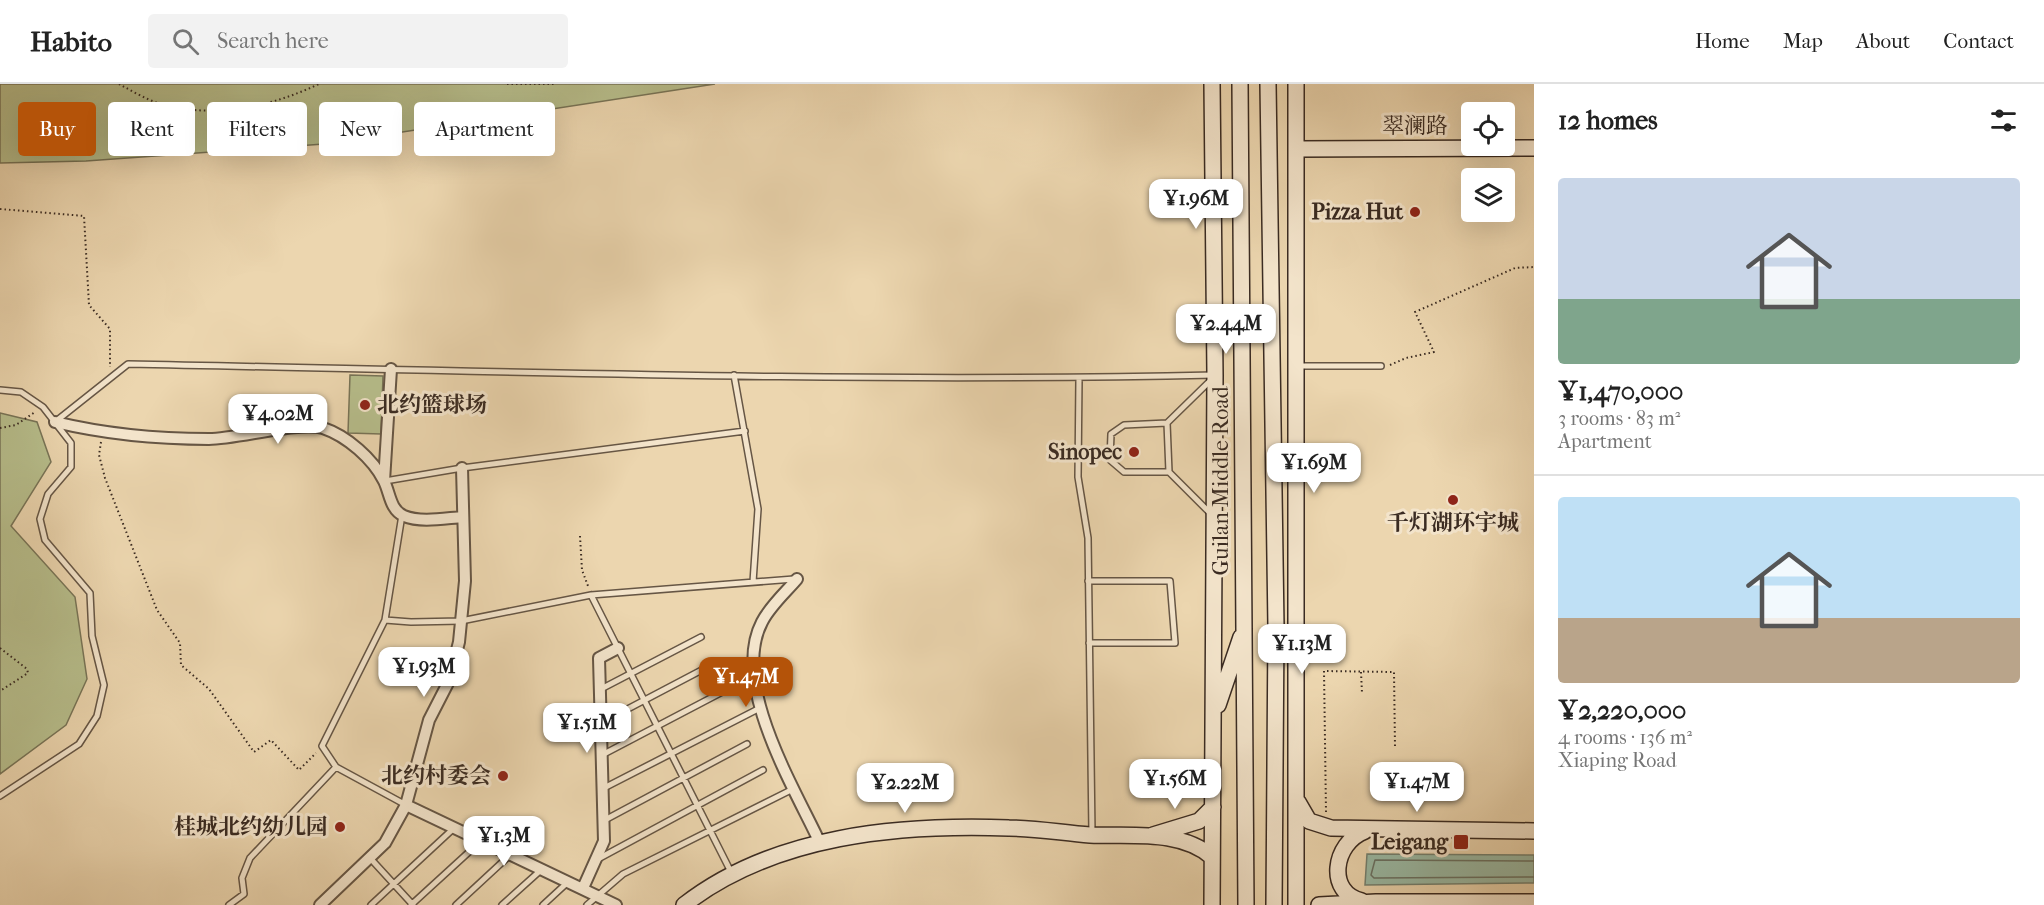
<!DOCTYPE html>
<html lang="en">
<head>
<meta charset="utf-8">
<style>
	body { margin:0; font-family:"IM FELL French Canon","Noto Serif SC",serif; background:#f2f2f2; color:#222; height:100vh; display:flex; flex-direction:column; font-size:22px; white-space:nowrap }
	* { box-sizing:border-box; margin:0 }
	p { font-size:20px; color:#767676 }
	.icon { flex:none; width:33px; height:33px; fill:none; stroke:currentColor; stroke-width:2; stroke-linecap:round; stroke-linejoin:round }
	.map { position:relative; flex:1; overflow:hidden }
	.details { display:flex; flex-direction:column; background:#fff; width:510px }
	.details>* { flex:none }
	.guide { position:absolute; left:18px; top:18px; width:570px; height:54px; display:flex; gap:12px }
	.tools { position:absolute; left:1461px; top:18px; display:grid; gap:12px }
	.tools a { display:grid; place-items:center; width:54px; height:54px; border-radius:6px; background:#fff; box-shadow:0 6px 24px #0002; font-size:30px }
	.price { position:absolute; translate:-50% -51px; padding:0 14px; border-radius:12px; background:#fff; color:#222; font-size:20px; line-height:39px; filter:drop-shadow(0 2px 3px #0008) }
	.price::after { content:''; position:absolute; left:50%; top:36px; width:18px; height:14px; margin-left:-9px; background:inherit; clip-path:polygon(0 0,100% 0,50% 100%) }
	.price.active { background:#b45309; color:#fff }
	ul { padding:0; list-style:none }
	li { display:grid; align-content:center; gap:12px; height:318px; padding:0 24px }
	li+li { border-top:2px solid #e0e0e0 }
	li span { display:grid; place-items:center; height:186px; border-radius:6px; color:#555 }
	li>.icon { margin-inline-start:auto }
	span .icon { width:108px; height:108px; fill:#fffc; stroke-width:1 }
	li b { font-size:26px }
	h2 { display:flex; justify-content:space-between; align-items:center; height:72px; padding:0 24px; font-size:26px }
	.pill { padding:0 21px; border-radius:6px; background:#fff; box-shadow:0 6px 24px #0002; font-size:21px; line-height:54px }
	.pill.active { background:#b45309; color:#fff }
	header { display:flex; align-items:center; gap:36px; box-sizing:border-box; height:84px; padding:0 30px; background:#fff; border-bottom:2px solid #e0e0e0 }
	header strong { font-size:28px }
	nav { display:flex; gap:33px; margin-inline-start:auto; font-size:21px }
	.search { width:420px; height:54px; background:#f2f2f2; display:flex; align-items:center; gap:15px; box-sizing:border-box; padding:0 21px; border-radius:6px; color:#767676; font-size:22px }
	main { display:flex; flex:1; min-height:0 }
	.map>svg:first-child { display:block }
	.green { fill:#b7be8c; stroke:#787457; stroke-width:1.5 }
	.water { fill:#9abaa5; stroke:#748171; stroke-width:1.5 }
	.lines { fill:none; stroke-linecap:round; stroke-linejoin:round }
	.shore { stroke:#6a7264; stroke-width:1.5 }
	.lane-casing { stroke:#665645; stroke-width:8 }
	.street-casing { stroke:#665645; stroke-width:14 }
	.secondary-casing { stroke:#3a2b22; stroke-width:18 }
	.path { stroke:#3a2b22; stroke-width:2; stroke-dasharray:1.5 3; stroke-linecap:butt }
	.lane { stroke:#f3e4cb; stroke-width:5 }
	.street { stroke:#f3e4cb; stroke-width:10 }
	.secondary { stroke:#f3e4cb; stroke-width:15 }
	.poi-dot { fill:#8f2418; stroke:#f3e4cb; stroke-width:2 }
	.labels { text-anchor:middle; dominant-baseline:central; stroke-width:6; stroke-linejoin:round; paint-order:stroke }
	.street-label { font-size:22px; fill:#3a2b22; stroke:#f3e4cb }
	.poi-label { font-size:22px; font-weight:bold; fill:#3a2b22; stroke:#f3e4cb; text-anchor:end }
</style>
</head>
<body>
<header>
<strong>Habito</strong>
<div class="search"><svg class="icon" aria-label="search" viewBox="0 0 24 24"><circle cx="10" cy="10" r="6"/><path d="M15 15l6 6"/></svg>Search here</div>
<nav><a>Home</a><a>Map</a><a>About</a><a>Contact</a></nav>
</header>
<main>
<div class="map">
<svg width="1534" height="821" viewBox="0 0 1534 821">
	<rect width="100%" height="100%" fill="#ecd6af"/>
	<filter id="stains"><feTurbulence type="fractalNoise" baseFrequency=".00333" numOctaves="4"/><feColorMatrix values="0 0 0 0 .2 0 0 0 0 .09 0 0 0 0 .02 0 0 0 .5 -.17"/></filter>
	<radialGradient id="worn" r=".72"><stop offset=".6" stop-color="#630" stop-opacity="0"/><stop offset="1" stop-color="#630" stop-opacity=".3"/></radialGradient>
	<path class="green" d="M0,0H715L324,60L86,77L0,79Z
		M350,291L383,292L381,350L348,349Z
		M0,329L37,338L51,378L11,442L75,513L87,595L66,641L0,690Z"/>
	<path class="water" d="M1367,770L1534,771V799L1365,801Z"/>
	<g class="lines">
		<path class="shore" d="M1534,777L1375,776L1371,791L1374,794L1534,793"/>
		<defs>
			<path id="lane" d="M1299,282H1381
				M734,291L758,425L753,498
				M1079,294L1078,393L1088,454L1092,749
				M0,306L21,308L43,323L71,359V383L48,410L40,435L45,456L90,509L92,552L104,601L97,632L79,660L0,712
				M55,338L128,280C490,287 852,299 1214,291
				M1167,339L1124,341L1111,350L1110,376L1124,388H1169
				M385,397L462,384L745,347
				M1210,429L1169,388L1167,339L1212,295
				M1088,497H1170L1175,559H1089
				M591,511L732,790
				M385,536L411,538L461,537L591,511L794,495
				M601,605L701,553
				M601,639L717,578
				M602,671L726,606
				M336,683L322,662L385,536L402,431
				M602,705L760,624
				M603,737L747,660
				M370,774L413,821
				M598,775L763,686
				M229,821L244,810L242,794L250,774L336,683L406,721
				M371,821L453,745
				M411,821L481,757
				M456,821L510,771
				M502,821L541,786
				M543,821L568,798
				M587,821L623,790L793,705"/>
			<path id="street" d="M55,338C105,350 157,355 209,355C237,355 300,337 323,344C347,352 373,375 384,397C390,409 390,426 404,432C421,439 446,434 463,433
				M384,397L391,285
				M797,495C786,508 770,522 762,538C730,599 794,703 820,759
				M406,721L616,821
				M583,804L604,757L599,574L618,564
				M320,821L385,759L406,721L429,636L449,597L459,558L465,497L462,384"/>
			<path id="secondary" d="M1212,0L1215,291L1212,821
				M1240,0L1246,821
				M1268,0L1276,543L1274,821
				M1296,0V821
				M1297,65L1534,64
				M1218,621L1241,553
				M1298,718L1309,737L1331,744L1534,747
				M1153,751L1199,737L1213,723
				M1362,817C1326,809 1333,759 1365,747
				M684,821C774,751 899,740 1009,744C1036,744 1063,749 1090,751C1130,753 1180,745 1212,773
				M1319,821L1376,818H1534"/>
		</defs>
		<use href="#lane" class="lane-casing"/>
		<use href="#street" class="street-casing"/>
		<use href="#secondary" class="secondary-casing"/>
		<path class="path" d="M119,0C132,7 147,16 161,20C214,35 270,23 319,0
			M507,0H556
			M0,125L84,132L89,221L110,245V283
			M1390,281L1406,274L1434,268L1415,228L1515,184L1534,183
			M0,344L16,341L35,328
			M101,358L99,371L105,394L157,526L180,559L181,581L209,605L254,668L271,656L299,686L316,669
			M580,452L582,486L588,502
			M0,564L27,585L28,589L0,607
			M1361,588L1362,609
			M1326,728L1324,587L1394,588L1395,663"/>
		<use href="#lane" class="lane"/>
		<use href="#street" class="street"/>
		<use href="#secondary" class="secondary"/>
	</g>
	<g class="poi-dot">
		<circle cx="1415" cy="128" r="6"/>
		<circle cx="365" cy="321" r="6"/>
		<circle cx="1134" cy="368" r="6"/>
		<circle cx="1453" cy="416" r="6"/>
		<circle cx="503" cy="692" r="6"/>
		<circle cx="340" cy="743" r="6"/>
		<rect x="1453" y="750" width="16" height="16" rx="3"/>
	</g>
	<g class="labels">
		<g class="street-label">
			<text x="1415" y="42">翠澜路</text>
			<text transform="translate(1221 397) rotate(-90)">Guilan Middle Road</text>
		</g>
		<g class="poi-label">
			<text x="1403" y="128">Pizza Hut</text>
			<text x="377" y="321" text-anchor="start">北约篮球场</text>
			<text x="1122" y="368">Sinopec</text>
			<text x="1453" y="439" text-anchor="middle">千灯湖环宇城</text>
			<text x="491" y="692">北约村委会</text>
			<text x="328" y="743">桂城北约幼儿园</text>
			<text x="1448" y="758">Leigang</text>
		</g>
	</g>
	<rect width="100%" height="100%" filter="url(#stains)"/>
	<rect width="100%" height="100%" fill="url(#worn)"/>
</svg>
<div class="tools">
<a><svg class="icon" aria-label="locate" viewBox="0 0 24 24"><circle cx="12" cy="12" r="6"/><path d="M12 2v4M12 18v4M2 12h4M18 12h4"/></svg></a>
<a><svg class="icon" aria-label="layers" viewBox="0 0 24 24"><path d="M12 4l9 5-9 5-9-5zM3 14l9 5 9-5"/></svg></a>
</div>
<b class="price" style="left:1196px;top:146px">¥1.96M</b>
<b class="price" style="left:1226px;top:271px">¥2.44M</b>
<b class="price" style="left:278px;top:361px">¥4.02M</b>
<b class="price" style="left:1314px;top:410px">¥1.69M</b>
<b class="price" style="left:1302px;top:591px">¥1.13M</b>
<b class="price" style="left:424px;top:614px">¥1.93M</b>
<b class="price active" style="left:746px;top:624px">¥1.47M</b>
<b class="price" style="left:587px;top:670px">¥1.51M</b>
<b class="price" style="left:1175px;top:726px">¥1.56M</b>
<b class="price" style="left:1417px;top:729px">¥1.47M</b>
<b class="price" style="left:905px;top:730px">¥2.22M</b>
<b class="price" style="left:504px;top:783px">¥1.3M</b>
<div class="guide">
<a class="pill active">Buy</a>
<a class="pill">Rent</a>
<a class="pill">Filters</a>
<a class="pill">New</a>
<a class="pill">Apartment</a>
</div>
</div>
<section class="details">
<h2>12 homes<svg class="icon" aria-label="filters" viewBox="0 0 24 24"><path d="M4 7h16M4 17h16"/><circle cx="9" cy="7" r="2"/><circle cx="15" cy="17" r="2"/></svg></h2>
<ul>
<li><span style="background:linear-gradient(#c9d6e8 65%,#7fa58c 0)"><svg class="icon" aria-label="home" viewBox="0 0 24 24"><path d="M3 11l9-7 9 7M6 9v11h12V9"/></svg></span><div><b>¥1,470,000</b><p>3 rooms · 83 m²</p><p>Apartment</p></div></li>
<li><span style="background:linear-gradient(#bfe0f5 65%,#b9a48a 0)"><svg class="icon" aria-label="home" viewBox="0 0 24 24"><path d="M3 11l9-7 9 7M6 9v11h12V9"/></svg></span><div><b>¥2,220,000</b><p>4 rooms · 136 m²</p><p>Xiaping Road</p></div></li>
</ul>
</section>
</main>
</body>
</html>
